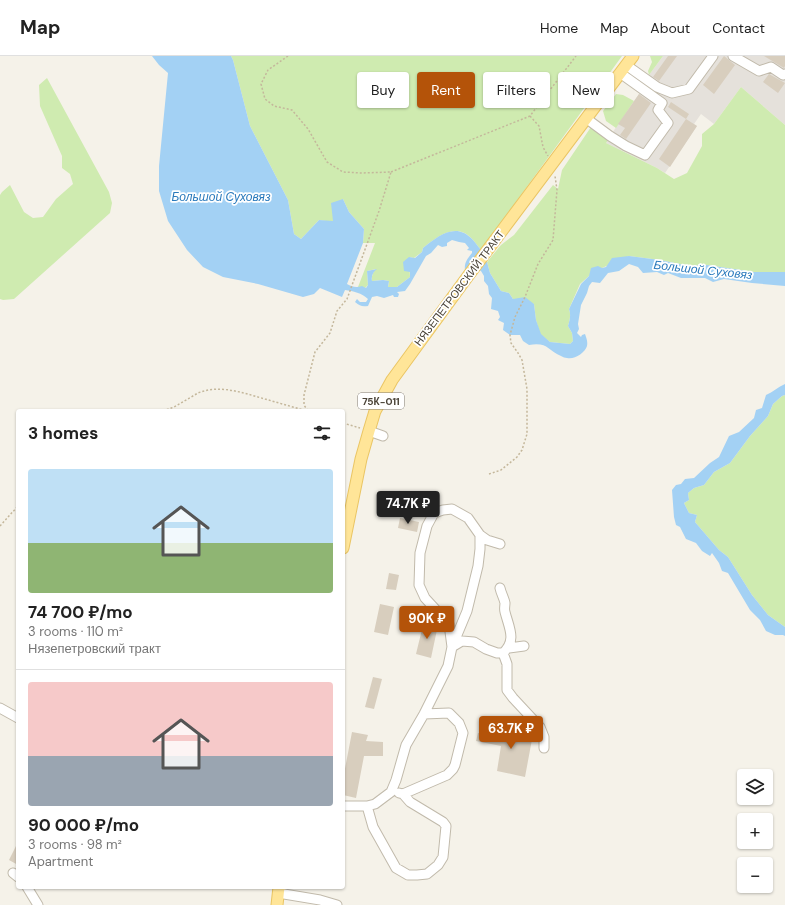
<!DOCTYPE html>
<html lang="en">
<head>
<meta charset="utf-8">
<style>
	body { margin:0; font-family:"DM Sans",sans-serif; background:#f2f2f2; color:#222; height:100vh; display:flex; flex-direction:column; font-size:15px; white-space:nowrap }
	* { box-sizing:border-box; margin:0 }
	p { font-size:13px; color:#767676 }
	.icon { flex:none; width:22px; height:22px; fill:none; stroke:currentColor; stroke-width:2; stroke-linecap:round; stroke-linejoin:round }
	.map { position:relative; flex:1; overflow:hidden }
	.side { position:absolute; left:16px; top:353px; width:329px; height:480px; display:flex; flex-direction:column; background:#fff; border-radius:4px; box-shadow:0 1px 3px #0004 }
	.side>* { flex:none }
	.hud { position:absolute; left:357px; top:16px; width:368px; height:36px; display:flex; gap:8px }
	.fabs { position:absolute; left:737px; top:713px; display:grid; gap:8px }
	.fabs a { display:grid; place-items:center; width:36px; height:36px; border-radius:4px; background:#fff; box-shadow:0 1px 3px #0004; font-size:20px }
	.price { position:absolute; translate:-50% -34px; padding:0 9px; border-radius:4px; background:#b45309; color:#fff; font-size:13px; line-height:26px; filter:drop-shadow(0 1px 2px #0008) }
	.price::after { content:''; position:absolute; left:50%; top:24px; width:12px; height:9px; margin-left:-6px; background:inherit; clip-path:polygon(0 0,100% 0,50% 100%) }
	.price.active { background:#222; color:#fff }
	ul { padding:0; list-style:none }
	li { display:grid; align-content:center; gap:8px; height:212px; padding:0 12px }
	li+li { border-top:1px solid #e0e0e0 }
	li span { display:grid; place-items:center; height:124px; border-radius:4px; color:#555 }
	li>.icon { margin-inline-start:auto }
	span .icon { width:72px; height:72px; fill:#fffc; stroke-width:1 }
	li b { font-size:17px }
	h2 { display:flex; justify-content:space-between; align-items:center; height:48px; padding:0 12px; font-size:17px }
	.tag { padding:0 14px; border-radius:4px; background:#fff; box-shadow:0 1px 3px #0004; font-size:14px; line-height:36px }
	.tag.active { background:#b45309; color:#fff }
	header { display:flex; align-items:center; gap:24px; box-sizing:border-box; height:56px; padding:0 20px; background:#fff; border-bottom:1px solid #e0e0e0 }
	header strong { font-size:19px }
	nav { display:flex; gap:22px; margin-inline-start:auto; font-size:14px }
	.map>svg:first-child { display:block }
	.industrial { fill:#e5e1db }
	.green { fill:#cfebb0 }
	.water { fill:#a3d1f4 }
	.building { fill:#d8cebe }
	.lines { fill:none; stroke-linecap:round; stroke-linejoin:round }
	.minor-casing { stroke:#c1baab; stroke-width:11 }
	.major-casing { stroke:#eac563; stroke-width:13 }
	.path { stroke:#c4b79b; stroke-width:1.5; stroke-dasharray:2 2; stroke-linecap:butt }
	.minor { stroke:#fff; stroke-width:9 }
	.major { stroke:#ffe598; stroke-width:11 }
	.labels { text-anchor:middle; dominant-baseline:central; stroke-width:3.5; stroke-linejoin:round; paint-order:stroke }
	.shield { fill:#fff; stroke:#807b73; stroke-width:1 }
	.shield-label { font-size:10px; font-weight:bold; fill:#4a4337 }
	.street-label { font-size:11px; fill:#4a4337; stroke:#fff }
	.water-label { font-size:12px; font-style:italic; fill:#2a7abc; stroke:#fff }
</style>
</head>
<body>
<header>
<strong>Map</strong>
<nav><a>Home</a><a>Map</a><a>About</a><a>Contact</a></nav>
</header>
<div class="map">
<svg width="785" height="849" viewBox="0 0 785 849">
	<rect width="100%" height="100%" fill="#f5f2e9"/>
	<path class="industrial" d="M663,0H785V69L741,31L714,68L701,58L694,68L697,70L665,117L657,112L606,87L618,68L639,38L646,29L652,23L649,19Z"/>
	<path class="green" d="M231,0H622L481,194C478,191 476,187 473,184C457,165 438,180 423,192L422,196L414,202L409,201L410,221L397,231H388L389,225L383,224L372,225C371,221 373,216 376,213L367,215L368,229L365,232L358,231L375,187H363L364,173L349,156L343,143L333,166L319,164L301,183L294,178L288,144L250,70L233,4Z
		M650,0H663L649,19L648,15L652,6Z
		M47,22L109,136L112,147L110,157L14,243L3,244L0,243V139L2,136L10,129L24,156L33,162L43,161L56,143L73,128L70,118L62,112V100L40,50L39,29Z
		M741,31L785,69V216H754L707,209L689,210L660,204L629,200L602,212L589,220L580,228L569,253C571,258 570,264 568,270L572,277L573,285L570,288L550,286L540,278L536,264L534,248L513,243L509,237L501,235L490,217L487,206L501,189L514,179L553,129L558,133L562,114L591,71L609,83L606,87L657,112L674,123L687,117L702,90V78L714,68Z
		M616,38L623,39L634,45L616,72L606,65L603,55Z
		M785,339V571L768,559L752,539L728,501L719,494L695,466L697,459L689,457L684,447L689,444L688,437L694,432L704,429L714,416L730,407L750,380L768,360L773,348L782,340Z"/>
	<path class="water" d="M152,0H231L233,4L250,70L288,144L294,178L301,183L319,164L333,165L331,147L343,143L349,156L364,173L363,187L347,228C352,231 357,232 362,230L366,232L368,229L367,215L377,213C373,216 371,220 372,225L383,224L389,225L388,231H397L410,221V216L404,215L403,206L409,201L415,202L422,196L423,192C438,180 456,165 473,184C476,187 478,191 481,194L478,199L487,206L490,217L501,235L509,237L513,243L525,241L534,248L536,264L541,278L550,286L570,288L573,285L572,277L568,270C570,264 571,258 569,253L581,228L589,220L591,212L598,210L602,212L606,211L612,202L629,200L660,204L689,210L707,209L754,216H785V230L752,227L724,223L713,226L705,222H681L668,217L664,219L657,216L643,217L638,211L629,208L619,215L608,217L600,227L592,226L589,230L587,237L581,249L578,268L579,273L577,277L581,281L582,279L585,278C586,281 588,285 587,290C585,297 574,304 567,302C565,302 563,301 561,300C547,294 548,286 529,289L523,285L520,279H510L503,274L504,267L498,264L500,261L498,255L491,253L492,242L489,238L488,230L484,225V220L481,215L472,210L465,215C464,207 467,203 472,197V195L467,194L469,192L465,187L459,186L452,184L447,187V190L442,191L438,189L431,197L426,200L410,228L405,235L397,236L399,238L398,241H394L393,239L384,242L377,240L372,241L368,250C362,251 360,250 355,246L357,243L360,246H366L368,243C362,237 353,235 345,234L342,241L320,232L314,238L303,241L258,228L223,221L203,211L187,194L168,165L159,135V110L168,17L159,9Z
		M785,328V339L782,340L773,348L768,360L750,380L730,407L714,416L704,429L694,432L688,437L689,444L684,447L689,457L697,459L695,466L719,494L728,501L752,539L768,559L785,571V580L783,579H775L766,575L760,564L750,554L728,517L722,515L719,507L712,497L710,500L702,495L696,487L686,483L680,471L676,469L674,461L672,434L676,429L681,428L685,423L694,422L710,407L719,401L729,380L739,376L754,362L756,354L762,352L766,339C773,336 778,331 785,328Z"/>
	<path class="building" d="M668,0H677L659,25L653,21Z
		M724,0L735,9L714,38L703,29Z
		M764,0H785V10L784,12Z
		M769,18L785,27L778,37L763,26Z
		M639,38L651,47L626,83L620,79L625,72L618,68Z
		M671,46L689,58L686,63L668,51Z
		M686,63L697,70L670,111L659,103Z
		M400,462L419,466L417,476L398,472Z
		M389,517L399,519L396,534L386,533Z
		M380,548L394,551L388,579L374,576Z
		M424,565L438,569L431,602L416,598Z
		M373,621L382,623L374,653L365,651Z
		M505,672L533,678L525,721L497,715L501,690L476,685L478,677L503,681Z
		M352,676L368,679L366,685L383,686V700H364L356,742L343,739V723Z
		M18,786V809L9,804Z"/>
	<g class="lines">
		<defs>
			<path id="minor" d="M733,0L759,15L771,11L783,19L785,18
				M626,9L657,31L672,37L689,33L713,0
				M587,63L610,80L626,90L645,99L668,67L658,54L662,47L620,17
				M369,375L383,380
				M500,488L487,484L480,479L468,462L452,453L443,454L434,457L427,470L420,497L419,529L425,542L449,568L452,591L462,585L474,586L486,593L497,597H503C517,584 509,572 505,556C504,553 505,550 505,547C504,542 501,537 500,532
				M509,592L524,590
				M503,597L507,608V634L513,642L540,671L544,681V692
				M0,652L18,662
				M399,737L403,738L447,719L453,713L455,709L463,677L459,667L449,657L424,658
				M343,750H367L375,748L391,736L396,724L406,689L424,658L448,610L452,591L467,555L478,510L480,493V479
				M367,750L373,771L396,812L408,819H417L427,818L438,809L443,801L446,770L443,766L410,746L403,738
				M13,817L18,821
				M27,831L38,849
				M278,837L320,844L337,849"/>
			<path id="major" d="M343,492L361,403L369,375L375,355L392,324L468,220L633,0
				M277,849L279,831"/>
		</defs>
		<use href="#minor" class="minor-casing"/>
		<use href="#major" class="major-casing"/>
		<path class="path" d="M288,0L268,14L261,28L265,43L274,50L292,54L308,73L327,106L343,116L362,117L391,116L379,155L347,243L337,255L330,277L315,296L304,339V349L308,355
			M530,60L539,70L543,91L548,100
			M391,116L530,60L576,0
			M163,355L174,351L198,337C220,328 243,337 265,343C279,347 293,351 307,355
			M343,367L360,372
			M489,418L501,414L517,401L522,394L527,378V333L522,304L518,297L511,287L510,279L515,261L525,241L538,208L553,184L557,134L555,120
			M0,470L18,450"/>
		<use href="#minor" class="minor"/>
		<use href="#major" class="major"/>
	</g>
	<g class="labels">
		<rect class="shield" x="358" y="337" width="46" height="16" rx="3"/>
		<g class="shield-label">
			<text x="381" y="345">75К-011</text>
		</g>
		<g class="street-label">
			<text transform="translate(459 232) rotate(-53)">НЯЗЕПЕТРОВСКИЙ ТРАКТ</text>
		</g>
		<g class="water-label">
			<text x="221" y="141">Большой Суховяз</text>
			<text transform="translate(703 214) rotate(6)">Большой Суховяз</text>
		</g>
	</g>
</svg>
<div class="fabs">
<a><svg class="icon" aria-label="layers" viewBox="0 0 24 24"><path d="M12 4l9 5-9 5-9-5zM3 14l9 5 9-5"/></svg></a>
<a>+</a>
<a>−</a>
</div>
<b class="price active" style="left:408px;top:469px">74.7K ₽</b>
<b class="price" style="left:427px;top:584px">90K ₽</b>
<b class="price" style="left:511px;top:694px">63.7K ₽</b>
<div class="hud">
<a class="tag">Buy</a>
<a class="tag active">Rent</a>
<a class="tag">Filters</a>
<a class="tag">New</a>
</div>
<section class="side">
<h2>3 homes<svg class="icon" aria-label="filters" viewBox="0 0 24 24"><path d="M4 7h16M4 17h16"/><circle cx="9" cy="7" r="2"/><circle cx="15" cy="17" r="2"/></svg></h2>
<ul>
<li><span style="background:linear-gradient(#bfe0f5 60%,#8fb573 0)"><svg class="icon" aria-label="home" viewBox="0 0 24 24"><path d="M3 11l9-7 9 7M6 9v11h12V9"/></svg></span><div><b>74 700 ₽/mo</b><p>3 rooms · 110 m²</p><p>Нязепетровский тракт</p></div></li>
<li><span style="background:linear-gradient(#f6c9c9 60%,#9aa5b1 0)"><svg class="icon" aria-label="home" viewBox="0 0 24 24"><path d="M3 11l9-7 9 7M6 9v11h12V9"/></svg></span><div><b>90 000 ₽/mo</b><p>3 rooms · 98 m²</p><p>Apartment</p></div></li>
</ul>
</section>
</div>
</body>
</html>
